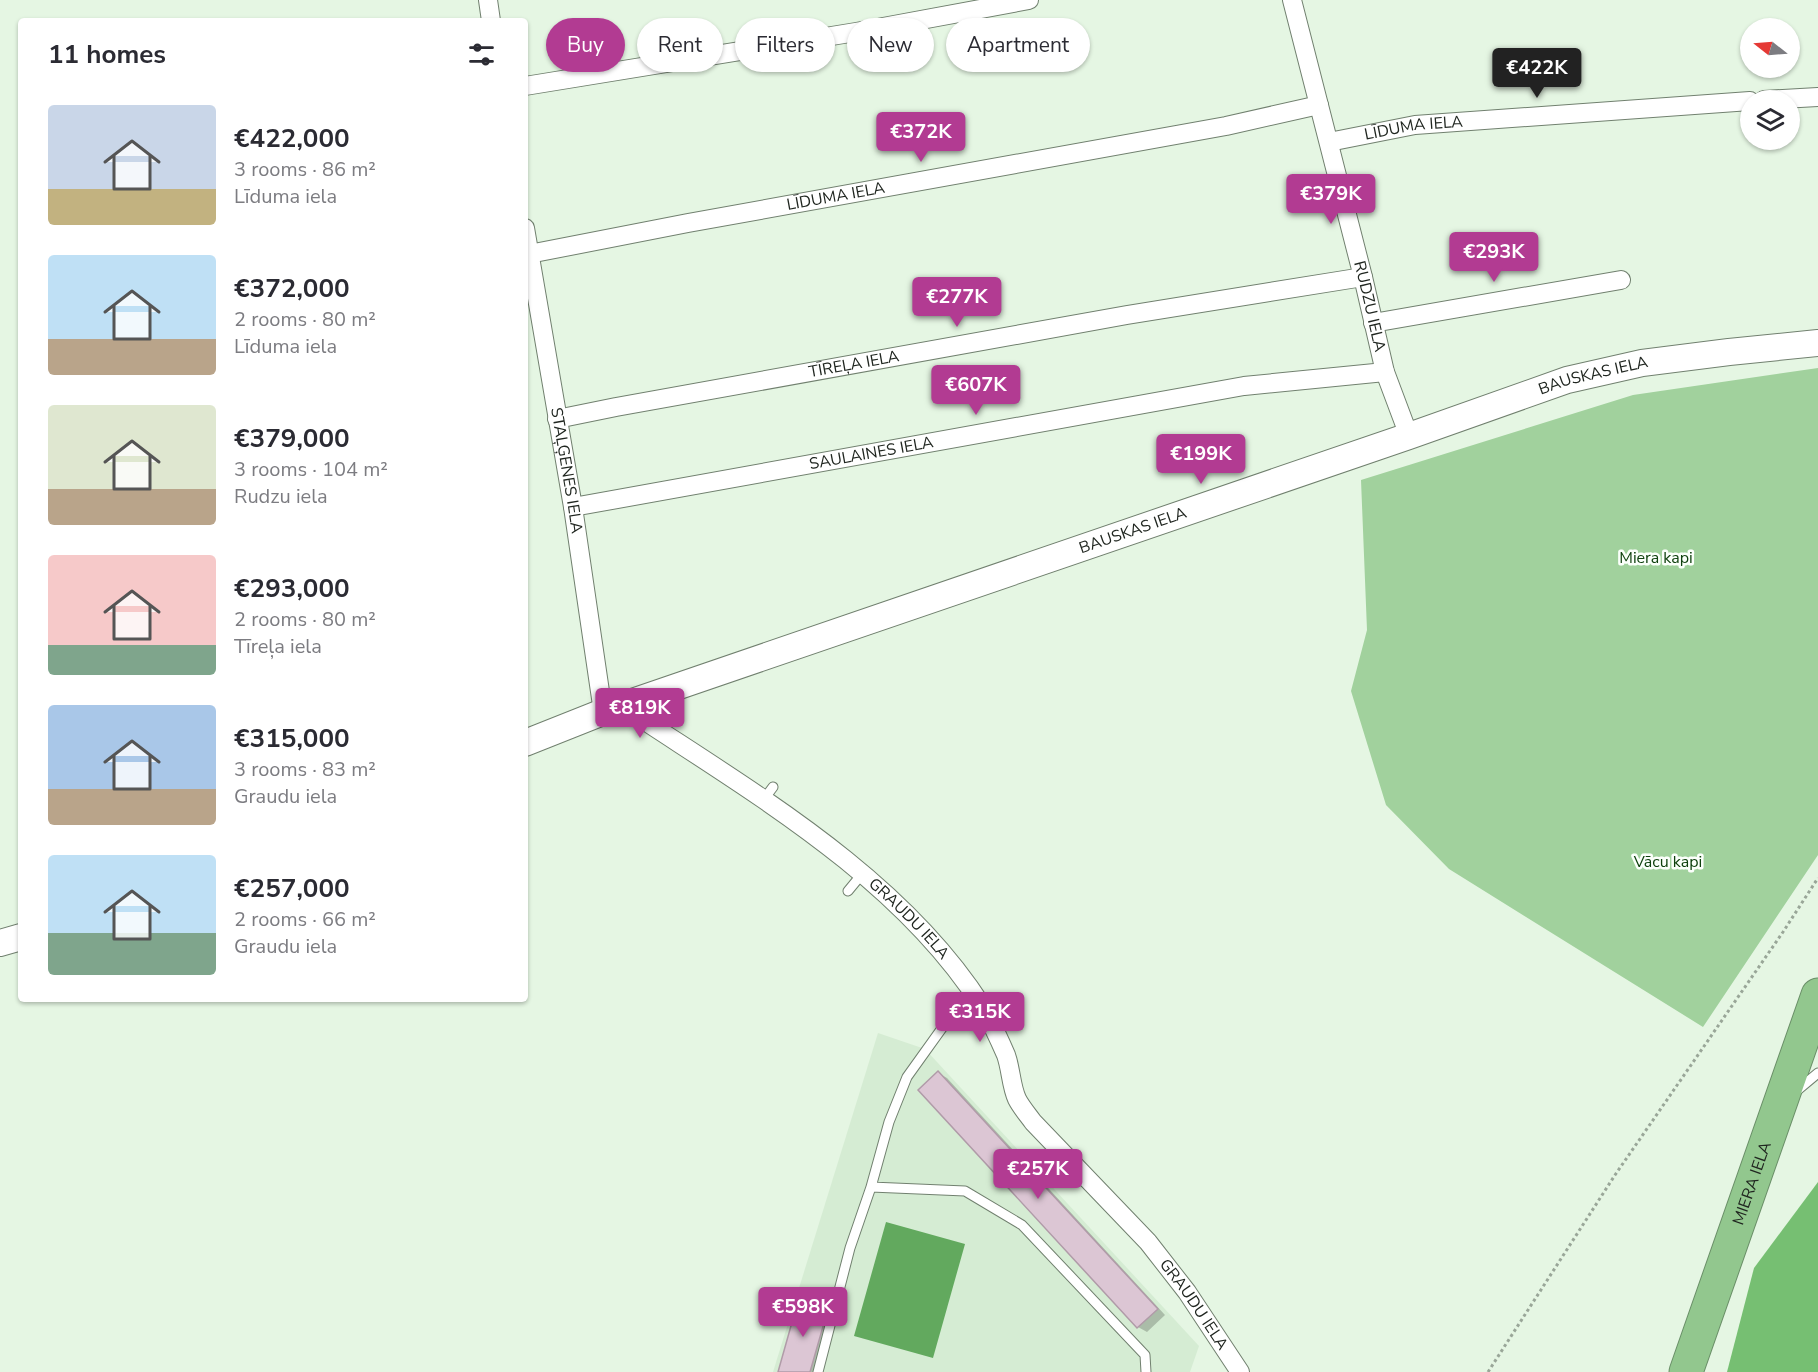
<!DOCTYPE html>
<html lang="en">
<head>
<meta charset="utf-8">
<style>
	body { margin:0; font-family:"Nunito Sans",sans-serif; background:#f2f2f3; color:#2b2b33; height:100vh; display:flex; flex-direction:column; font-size:22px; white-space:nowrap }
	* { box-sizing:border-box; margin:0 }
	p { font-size:20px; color:#7c7c81 }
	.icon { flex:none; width:33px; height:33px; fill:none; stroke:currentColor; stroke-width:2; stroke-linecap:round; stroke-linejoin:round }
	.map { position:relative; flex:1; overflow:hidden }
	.side { position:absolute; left:18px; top:18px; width:510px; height:984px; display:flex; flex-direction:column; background:#fff; border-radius:6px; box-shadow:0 2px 4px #0004 }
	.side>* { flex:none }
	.banner { position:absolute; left:546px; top:18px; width:570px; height:54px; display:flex; gap:12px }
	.needle { width:39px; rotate:287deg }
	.controls { position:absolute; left:1740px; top:18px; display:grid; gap:12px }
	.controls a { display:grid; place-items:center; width:60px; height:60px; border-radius:50%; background:#fff; box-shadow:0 2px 4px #0004; font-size:30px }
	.price { position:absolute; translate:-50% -51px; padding:0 14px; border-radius:6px; background:#b23b92; color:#fff; font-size:20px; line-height:39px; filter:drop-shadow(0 2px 3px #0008) }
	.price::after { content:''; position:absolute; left:50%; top:36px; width:18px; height:14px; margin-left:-9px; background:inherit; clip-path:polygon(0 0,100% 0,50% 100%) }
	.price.on { background:#222; color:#fff }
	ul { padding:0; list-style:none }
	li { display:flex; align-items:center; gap:18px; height:150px; padding:0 30px }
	li span { display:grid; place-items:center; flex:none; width:168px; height:120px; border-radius:6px; color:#555 }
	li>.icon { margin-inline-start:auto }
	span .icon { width:72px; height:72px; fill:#fffc; stroke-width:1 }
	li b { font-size:26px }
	h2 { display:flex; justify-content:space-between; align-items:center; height:72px; padding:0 30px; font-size:26px }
	.chip { padding:0 21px; border-radius:27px; background:#fff; box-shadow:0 2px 4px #0004; font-size:21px; line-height:54px }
	.chip.on { background:#b23b92; color:#fff }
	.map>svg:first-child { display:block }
	.built { fill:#d5ecd3 }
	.green { fill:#a1d19d }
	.forest { fill:#76bf72 }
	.water { fill:#62a95e }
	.shadow { fill:#0003 }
	.building { fill:#dcc6d4; stroke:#b09ba8; stroke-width:1.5 }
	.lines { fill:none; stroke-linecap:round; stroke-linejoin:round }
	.lane-casing { stroke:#71806f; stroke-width:11 }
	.street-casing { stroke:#71806f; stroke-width:20 }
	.secondary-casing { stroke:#71806f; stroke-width:28 }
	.highway-casing { stroke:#6a8f68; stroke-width:35 }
	.path { stroke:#99a698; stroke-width:3; stroke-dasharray:3 3; stroke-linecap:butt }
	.lane { stroke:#fff; stroke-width:9 }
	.street { stroke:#fff; stroke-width:18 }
	.secondary { stroke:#fff; stroke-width:26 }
	.highway { stroke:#92c78e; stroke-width:33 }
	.labels { text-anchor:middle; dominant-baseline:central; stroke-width:5; stroke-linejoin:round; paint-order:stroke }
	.street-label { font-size:16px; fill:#202620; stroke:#fbfffb }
	.park-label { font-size:16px; fill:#0e400d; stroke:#fbfffb }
</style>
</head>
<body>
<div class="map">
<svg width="1818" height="1372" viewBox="0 0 1818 1372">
	<rect width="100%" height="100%" fill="#e5f6e3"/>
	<path class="built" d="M878,1033L925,1049L1199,1346L1190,1372H773Z"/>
	<path class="green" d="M1818,368V855L1703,1027L1449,869L1386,805L1351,691L1367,630L1361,480L1633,395Z"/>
	<path class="forest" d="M1818,1182V1372H1727L1754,1268Z"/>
	<path class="water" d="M886,1222L965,1244L933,1358L854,1336Z"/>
	<path class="shadow" d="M938,1073L947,1078L1165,1315L1147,1332L1138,1327L920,1090Z
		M827,1311L836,1316L819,1372H779Z"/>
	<path class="building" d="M938,1071L1158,1309L1137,1328L918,1090Z
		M798,1301L828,1309L810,1372H778Z"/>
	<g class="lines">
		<defs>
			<path id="lane" d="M764,799L773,787
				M848,891L862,874
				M1794,1093L1818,1073
				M871,1187L889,1122L907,1077L955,1010L974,995
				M818,1372L850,1248L871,1187L965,1191L1022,1225L1145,1355L1146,1372"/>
			<g id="street">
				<path d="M488,0L491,21"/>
				<path id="s1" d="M1292,0L1363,277L1385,372L1409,436"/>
				<path d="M525,86L856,32L1029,0"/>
				<path d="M1764,100L1818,97"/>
				<path id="s2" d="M1329,142L1415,125L1750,101"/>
				<path id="s3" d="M525,228L573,507L603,712"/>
				<path id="s4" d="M529,254L688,223L1226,126L1319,105"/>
				<path d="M1373,323L1621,280"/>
				<path id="s5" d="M557,419L616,407L1127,315L1363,277"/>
				<path id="s6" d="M573,507L1244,386L1385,372"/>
				<path id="s7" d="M638,701L642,713L651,725C770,803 904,884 982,1006C991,1021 999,1039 1006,1055C1011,1069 1011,1086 1017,1099C1021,1107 1028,1115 1033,1122L1148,1242L1187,1292L1240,1372"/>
			</g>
			<g id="secondary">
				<path id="s8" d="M525,743L603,712L1409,436L1567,380L1642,363L1729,352L1818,343"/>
				<path d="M0,943L21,937"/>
			</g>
			<g id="highway">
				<path id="s9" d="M1686,1372L1818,995"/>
			</g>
		</defs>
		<use href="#lane" class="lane-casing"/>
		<use href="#street" class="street-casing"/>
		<use href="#secondary" class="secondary-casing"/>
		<use href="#highway" class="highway-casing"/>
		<path class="path" d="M1488,1372L1615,1175L1783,932L1818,878"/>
		<use href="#lane" class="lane"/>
		<use href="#street" class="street"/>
		<use href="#secondary" class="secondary"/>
		<use href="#highway" class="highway"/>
	</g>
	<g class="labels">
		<g class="street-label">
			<text stroke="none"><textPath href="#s2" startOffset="86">LĪDUMA IELA</textPath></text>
			<text stroke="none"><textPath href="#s4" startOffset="312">LĪDUMA IELA</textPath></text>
			<text stroke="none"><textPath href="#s1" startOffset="316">RUDZU IELA</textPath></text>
			<text stroke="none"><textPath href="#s5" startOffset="302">TĪREĻA IELA</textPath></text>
			<text stroke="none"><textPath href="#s8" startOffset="1130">BAUSKAS IELA</textPath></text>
			<text stroke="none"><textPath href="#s6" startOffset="303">SAULAINES IELA</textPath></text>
			<text stroke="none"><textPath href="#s3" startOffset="246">STAĻĢENES IELA</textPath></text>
			<text stroke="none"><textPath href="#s8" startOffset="644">BAUSKAS IELA</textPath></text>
			<text stroke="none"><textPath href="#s7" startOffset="351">GRAUDU IELA</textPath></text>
			<text stroke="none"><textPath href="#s9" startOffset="200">MIERA IELA</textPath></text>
			<text stroke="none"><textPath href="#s7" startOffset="837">GRAUDU IELA</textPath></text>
		</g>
		<g class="park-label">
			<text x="1656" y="558">Miera kapi</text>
			<text x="1668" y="862">Vācu kapi</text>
		</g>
	</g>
</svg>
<div class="controls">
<a><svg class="needle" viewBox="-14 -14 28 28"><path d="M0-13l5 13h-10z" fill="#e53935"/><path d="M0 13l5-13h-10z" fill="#7c7c81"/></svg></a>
<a><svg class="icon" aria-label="layers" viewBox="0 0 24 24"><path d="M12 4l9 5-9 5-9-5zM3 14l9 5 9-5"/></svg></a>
</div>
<b class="price on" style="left:1537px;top:99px">€422K</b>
<b class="price" style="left:921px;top:163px">€372K</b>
<b class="price" style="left:1331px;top:225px">€379K</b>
<b class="price" style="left:1494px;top:283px">€293K</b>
<b class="price" style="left:957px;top:328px">€277K</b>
<b class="price" style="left:976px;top:416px">€607K</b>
<b class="price" style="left:1201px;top:485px">€199K</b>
<b class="price" style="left:640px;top:739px">€819K</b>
<b class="price" style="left:980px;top:1043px">€315K</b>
<b class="price" style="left:1038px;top:1200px">€257K</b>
<b class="price" style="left:803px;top:1338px">€598K</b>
<div class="banner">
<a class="chip on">Buy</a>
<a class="chip">Rent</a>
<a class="chip">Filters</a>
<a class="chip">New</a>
<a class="chip">Apartment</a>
</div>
<section class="side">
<h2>11 homes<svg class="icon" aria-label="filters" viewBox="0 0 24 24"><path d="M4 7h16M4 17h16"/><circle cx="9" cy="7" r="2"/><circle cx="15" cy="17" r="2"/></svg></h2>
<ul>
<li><span style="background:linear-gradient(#c9d6e8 70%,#c2b280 0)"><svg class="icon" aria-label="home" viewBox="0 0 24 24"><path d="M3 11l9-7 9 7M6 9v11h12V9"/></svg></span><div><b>€422,000</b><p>3 rooms · 86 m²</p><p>Līduma iela</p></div></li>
<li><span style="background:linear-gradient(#bfe0f5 70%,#b9a48a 0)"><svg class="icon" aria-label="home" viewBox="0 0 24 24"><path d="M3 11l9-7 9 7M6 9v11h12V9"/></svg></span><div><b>€372,000</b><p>2 rooms · 80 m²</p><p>Līduma iela</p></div></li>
<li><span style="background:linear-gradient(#dfe7d0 70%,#b9a48a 0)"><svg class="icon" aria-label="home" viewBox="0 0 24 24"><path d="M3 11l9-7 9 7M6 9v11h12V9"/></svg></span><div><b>€379,000</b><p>3 rooms · 104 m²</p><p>Rudzu iela</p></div></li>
<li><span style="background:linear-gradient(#f6c9c9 75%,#7fa58c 0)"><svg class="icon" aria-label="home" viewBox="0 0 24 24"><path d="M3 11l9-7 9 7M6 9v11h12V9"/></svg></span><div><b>€293,000</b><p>2 rooms · 80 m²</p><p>Tīreļa iela</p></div></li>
<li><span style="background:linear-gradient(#a9c7e8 70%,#b9a48a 0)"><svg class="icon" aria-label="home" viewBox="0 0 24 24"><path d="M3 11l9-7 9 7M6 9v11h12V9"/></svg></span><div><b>€315,000</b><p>3 rooms · 83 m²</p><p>Graudu iela</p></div></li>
<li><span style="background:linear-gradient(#bfe0f5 65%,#7fa58c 0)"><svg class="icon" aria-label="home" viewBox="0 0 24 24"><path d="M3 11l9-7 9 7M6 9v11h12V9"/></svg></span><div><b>€257,000</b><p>2 rooms · 66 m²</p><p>Graudu iela</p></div></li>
</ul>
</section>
</div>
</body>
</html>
